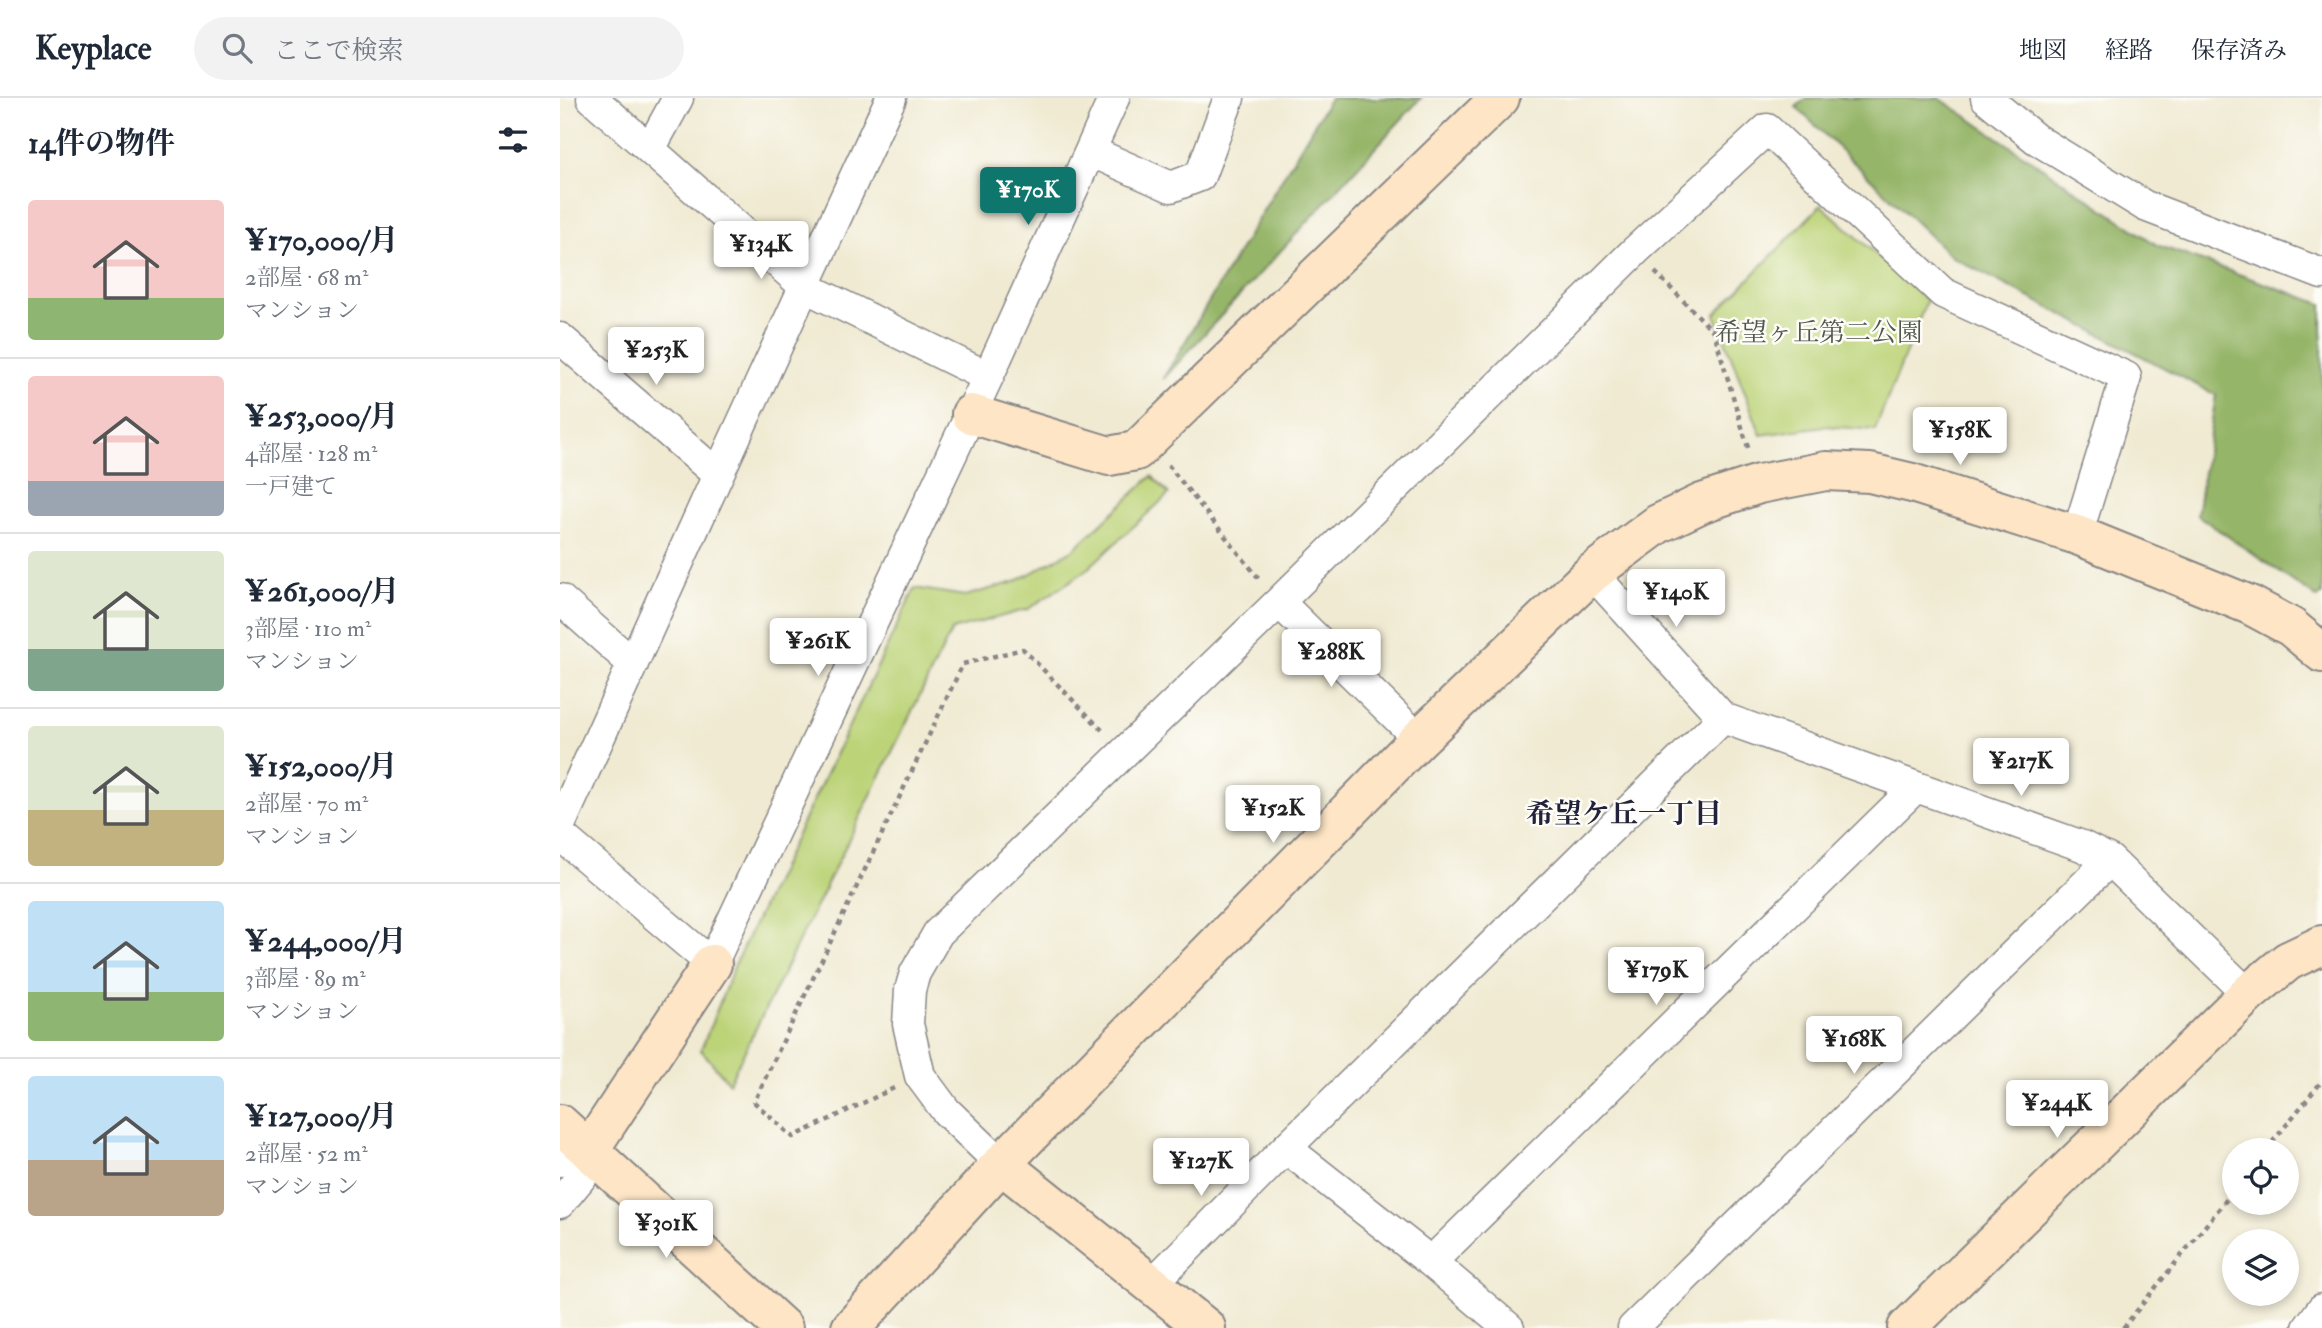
<!DOCTYPE html>
<html lang="ja">
<head>
<meta charset="utf-8">
<style>
	body { margin:0; font-family:"IM FELL Double Pica","Noto Serif JP",serif; background:#f2f2f3; color:#1f2937; height:100vh; display:flex; flex-direction:column; font-size:26px; white-space:nowrap }
	* { box-sizing:border-box; margin:0 }
	p { font-size:23px; color:#747a83 }
	.icon { flex:none; width:38px; height:38px; fill:none; stroke:currentColor; stroke-width:2; stroke-linecap:round; stroke-linejoin:round }
	.map { position:relative; flex:1; overflow:hidden }
	.details { display:flex; flex-direction:column; background:#fff; width:560px }
	.details>* { flex:none }
	.buttons { position:absolute; left:1662px; top:1040px; display:grid; gap:14px }
	.buttons a { display:grid; place-items:center; width:77px; height:77px; border-radius:50%; background:#fff; box-shadow:0 4px 10px #0003; font-size:35px }
	.price { position:absolute; translate:-50% -60px; padding:0 16px; border-radius:7px; background:#fff; color:#222; font-size:23px; line-height:46px; filter:drop-shadow(0 2px 4px #0008) }
	.price::after { content:''; position:absolute; left:50%; top:42px; width:21px; height:16px; margin-left:-10px; background:inherit; clip-path:polygon(0 0,100% 0,50% 100%) }
	.price.current { background:#0f766e; color:#fff }
	ul { padding:0; list-style:none }
	li { display:flex; align-items:center; gap:21px; height:175px; padding:0 28px }
	li+li { border-top:2px solid #e0e1e3 }
	li span { display:grid; place-items:center; flex:none; width:196px; height:140px; border-radius:7px; color:#555 }
	li>.icon { margin-inline-start:auto }
	span .icon { width:84px; height:84px; fill:#fffc; stroke-width:1 }
	li b { font-size:30px }
	h2 { display:flex; justify-content:space-between; align-items:center; height:84px; padding:0 28px; font-size:30px }
	header { display:flex; align-items:center; gap:42px; box-sizing:border-box; height:98px; padding:0 35px; background:#fff; border-bottom:2px solid #e0e1e3 }
	header strong { font-size:33px }
	nav { display:flex; gap:38px; margin-inline-start:auto; font-size:24px }
	.search { width:490px; height:63px; background:#f2f2f3; display:flex; align-items:center; gap:18px; box-sizing:border-box; padding:0 24px; border-radius:38px; color:#747a83; font-size:26px }
	main { display:flex; flex:1; min-height:0 }
	.map>svg:first-child { display:block }
	.green { fill:#bcd377; stroke:#6f7a59; stroke-width:2 }
	.forest { fill:#95b568; stroke:#5c6c52; stroke-width:2 }
	.lines { fill:none; stroke-linecap:round; stroke-linejoin:round }
	.street-casing { stroke:#898686; stroke-width:33 }
	.secondary-casing { stroke:#898686; stroke-width:42 }
	.path { stroke:#898686; stroke-width:4.5; stroke-dasharray:5 5; stroke-linecap:butt }
	.street { stroke:#fff; stroke-width:30 }
	.secondary { stroke:#fde5c5; stroke-width:38 }
	.labels { text-anchor:middle; dominant-baseline:central; stroke-width:5; stroke-linejoin:round; paint-order:stroke }
	.park-label { font-size:26px; fill:#50574d; stroke:#fdfcf7 }
	.neighbourhood-label { font-size:28px; font-weight:bold; fill:#22223b; stroke:#fdfcf7 }
</style>
</head>
<body>
<header>
<strong>Keyplace</strong>
<div class="search"><svg class="icon" aria-label="search" viewBox="0 0 24 24"><circle cx="10" cy="10" r="6"/><path d="M15 15l6 6"/></svg>ここで検索</div>
<nav><a>地図</a><a>経路</a><a>保存済み</a></nav>
</header>
<main>
<section class="details">
<h2>14件の物件<svg class="icon" aria-label="filters" viewBox="0 0 24 24"><path d="M4 7h16M4 17h16"/><circle cx="9" cy="7" r="2"/><circle cx="15" cy="17" r="2"/></svg></h2>
<ul>
<li><span style="background:linear-gradient(#f6c9c9 70%,#8fb573 0)"><svg class="icon" aria-label="home" viewBox="0 0 24 24"><path d="M3 11l9-7 9 7M6 9v11h12V9"/></svg></span><div><b>¥170,000/月</b><p>2部屋 · 68 m²</p><p>マンション</p></div></li>
<li><span style="background:linear-gradient(#f6c9c9 75%,#9aa5b1 0)"><svg class="icon" aria-label="home" viewBox="0 0 24 24"><path d="M3 11l9-7 9 7M6 9v11h12V9"/></svg></span><div><b>¥253,000/月</b><p>4部屋 · 128 m²</p><p>一戸建て</p></div></li>
<li><span style="background:linear-gradient(#dfe7d0 70%,#7fa58c 0)"><svg class="icon" aria-label="home" viewBox="0 0 24 24"><path d="M3 11l9-7 9 7M6 9v11h12V9"/></svg></span><div><b>¥261,000/月</b><p>3部屋 · 110 m²</p><p>マンション</p></div></li>
<li><span style="background:linear-gradient(#dfe7d0 60%,#c2b280 0)"><svg class="icon" aria-label="home" viewBox="0 0 24 24"><path d="M3 11l9-7 9 7M6 9v11h12V9"/></svg></span><div><b>¥152,000/月</b><p>2部屋 · 70 m²</p><p>マンション</p></div></li>
<li><span style="background:linear-gradient(#bfe0f5 65%,#8fb573 0)"><svg class="icon" aria-label="home" viewBox="0 0 24 24"><path d="M3 11l9-7 9 7M6 9v11h12V9"/></svg></span><div><b>¥244,000/月</b><p>3部屋 · 89 m²</p><p>マンション</p></div></li>
<li><span style="background:linear-gradient(#bfe0f5 60%,#b9a48a 0)"><svg class="icon" aria-label="home" viewBox="0 0 24 24"><path d="M3 11l9-7 9 7M6 9v11h12V9"/></svg></span><div><b>¥127,000/月</b><p>2部屋 · 52 m²</p><p>マンション</p></div></li>
</ul>
</section>
<div class="map">
<svg width="1762" height="1230" viewBox="0 0 1762 1230">
	<rect width="100%" height="100%" fill="#fdfcf7"/>
	<filter id="ink" filterUnits="userSpaceOnUse"><feTurbulence type="fractalNoise" baseFrequency=".0143" numOctaves="2"/><feDisplacementMap in="SourceGraphic" scale="14" xChannelSelector="R" yChannelSelector="G"/><feConvolveMatrix kernelMatrix="1 2 1 2 8 2 1 2 1" color-interpolation-filters="sRGB"/></filter>
	<filter id="wash" filterUnits="userSpaceOnUse"><feTurbulence type="fractalNoise" baseFrequency=".00686" numOctaves="4" result="noise"/><feDisplacementMap in="SourceGraphic" scale="28" xChannelSelector="R" yChannelSelector="G"/><feGaussianBlur stdDeviation="1.57" result="paint"/><feColorMatrix in="noise" values="0 0 0 0 0 0 0 0 0 0 0 0 0 0 0 0 0 1.4 0 .05"/><feComposite in="paint" operator="in"/></filter>
	<g filter="url(#wash)">
		<rect width="100%" height="100%" fill="#f0ead2"/>
		<path class="green" d="M1261,107L1367,202L1315,332L1265,328L1201,337L1155,216Z
			M592,378L609,396L524,474L468,511L392,532L169,985L141,952L176,864L355,490L405,498L455,484L514,451Z"/>
		<path class="forest" d="M770,0H861L603,281Z
			M1246,0H1379L1597,147L1762,206V497L1757,500L1637,417L1656,297L1392,159L1236,9Z"/>
	</g>
	<g filter="url(#ink)">
		<g class="lines">
			<defs>
				<path id="street" d="M32,0L245,189L428,279
					M1426,0L1476,41L1585,108L1762,176
					M90,51L118,0
					M530,53L611,89L640,78L669,0
					M0,240L158,377
					M1032,475L1163,620L1522,748L1550,762L1688,896
					M0,501L73,566
					M719,504L859,641
					M0,727L158,377L331,0
					M0,737L152,866L428,279L554,0
					M726,1050L871,1164L949,1230
					M0,1063L30,1051
					M441,1066L386,1013L360,978L348,926L350,892L355,875L378,835L719,504L1075,153L1207,31L1383,195L1566,279L1517,437
					M0,1105L23,1077L30,1051
					M871,1164L1355,690
					M592,1186L726,1050L1163,620
					M1073,1230L1550,762
					M1748,1230L1762,1211"/>
				<path id="secondary" d="M411,316L549,358L576,353L940,0
					M0,1026L223,1230
					M30,1051L152,866
					M441,1066L646,1230
					M291,1230L441,1066L859,641L1032,475L1098,426L1142,405L1199,386L1266,373L1310,375L1352,385L1517,437L1690,507L1731,529L1762,555
					M1347,1230L1688,896L1728,863L1762,847"/>
			</defs>
			<use href="#street" class="street-casing"/>
			<use href="#secondary" class="secondary-casing"/>
			<path class="path" d="M1095,174L1154,234L1189,353
				M608,367L701,483
				M334,990L233,1039L194,1004L403,566L463,551L544,634
				M1706,1052L1762,983
				M1563,1230L1675,1091"/>
			<use href="#street" class="street"/>
			<use href="#secondary" class="secondary"/>
		</g>
	</g>
	<g class="labels">
		<g class="park-label">
			<text x="1259" y="235">希望ヶ丘第二公園</text>
		</g>
		<g class="neighbourhood-label">
			<text x="1064" y="716">希望ケ丘一丁目</text>
		</g>
	</g>
</svg>
<div class="buttons">
<a><svg class="icon" aria-label="locate" viewBox="0 0 24 24"><circle cx="12" cy="12" r="6"/><path d="M12 2v4M12 18v4M2 12h4M18 12h4"/></svg></a>
<a><svg class="icon" aria-label="layers" viewBox="0 0 24 24"><path d="M12 4l9 5-9 5-9-5zM3 14l9 5 9-5"/></svg></a>
</div>
<b class="price current" style="left:468px;top:129px">¥170K</b>
<b class="price" style="left:201px;top:183px">¥134K</b>
<b class="price" style="left:96px;top:289px">¥253K</b>
<b class="price" style="left:1400px;top:369px">¥158K</b>
<b class="price" style="left:1116px;top:531px">¥140K</b>
<b class="price" style="left:258px;top:580px">¥261K</b>
<b class="price" style="left:771px;top:591px">¥288K</b>
<b class="price" style="left:1461px;top:700px">¥217K</b>
<b class="price" style="left:713px;top:747px">¥152K</b>
<b class="price" style="left:1096px;top:909px">¥179K</b>
<b class="price" style="left:1294px;top:978px">¥168K</b>
<b class="price" style="left:1497px;top:1042px">¥244K</b>
<b class="price" style="left:641px;top:1100px">¥127K</b>
<b class="price" style="left:106px;top:1162px">¥301K</b>
</div>
</main>
</body>
</html>
